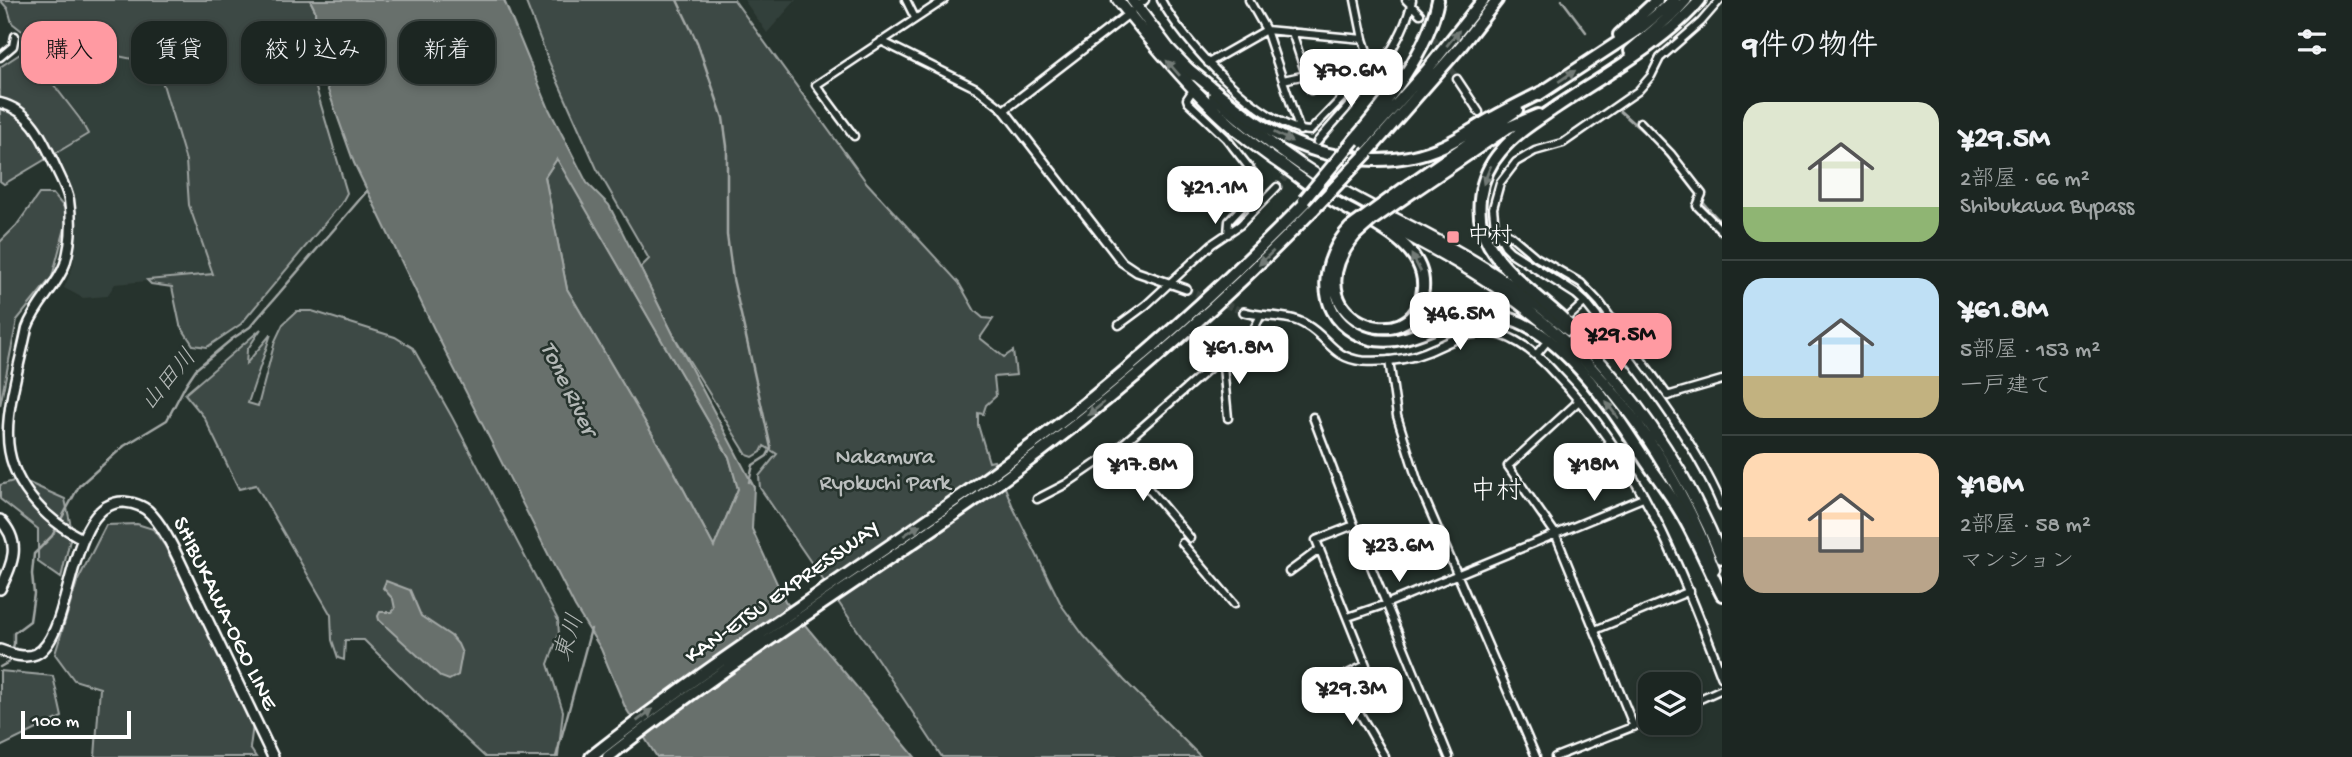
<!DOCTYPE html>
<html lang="ja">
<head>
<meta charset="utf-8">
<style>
	body { margin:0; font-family:"Gochi Hand","Klee One",sans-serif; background:#29322f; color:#f1f3f6; height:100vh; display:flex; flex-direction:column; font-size:26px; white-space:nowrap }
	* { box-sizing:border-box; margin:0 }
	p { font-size:23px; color:#a0a5a5 }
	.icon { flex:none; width:38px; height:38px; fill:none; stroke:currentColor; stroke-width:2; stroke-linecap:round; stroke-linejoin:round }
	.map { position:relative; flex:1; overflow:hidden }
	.details { display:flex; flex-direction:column; background:#1c2622; width:630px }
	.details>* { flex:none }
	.top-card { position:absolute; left:21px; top:21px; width:665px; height:63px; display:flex; gap:14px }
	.controls { position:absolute; left:1638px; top:672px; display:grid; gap:14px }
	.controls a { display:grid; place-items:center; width:63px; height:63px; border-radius:14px; background:#1c2622; box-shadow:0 4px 10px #0003,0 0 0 2px #3a4340; font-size:35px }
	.scale { position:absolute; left:21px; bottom:18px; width:110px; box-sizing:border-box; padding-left:7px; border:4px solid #fff; border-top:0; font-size:19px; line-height:24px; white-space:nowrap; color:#fff; -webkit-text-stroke:5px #26332d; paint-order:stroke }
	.price { position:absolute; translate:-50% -60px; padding:0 16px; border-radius:14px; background:#fff; color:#222; font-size:23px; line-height:46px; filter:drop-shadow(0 2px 4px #0008) }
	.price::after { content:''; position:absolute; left:50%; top:42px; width:21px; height:16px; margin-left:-10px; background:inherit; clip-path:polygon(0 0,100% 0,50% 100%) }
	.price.active { background:#ff9aa2; color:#111 }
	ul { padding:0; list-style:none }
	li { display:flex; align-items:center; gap:21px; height:175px; padding:0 21px }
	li+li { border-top:2px solid #3a4340 }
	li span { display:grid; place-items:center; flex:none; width:196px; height:140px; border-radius:21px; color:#555 }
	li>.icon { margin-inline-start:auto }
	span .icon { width:84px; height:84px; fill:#fffc; stroke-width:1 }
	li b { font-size:30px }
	h2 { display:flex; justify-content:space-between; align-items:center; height:84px; padding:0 21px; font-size:30px }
	.tag { padding:0 24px; border-radius:21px; background:#1c2622; box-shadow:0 4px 10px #0003,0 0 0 2px #3a4340; font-size:24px; line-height:63px }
	.tag.active { background:#ff9aa2; color:#111 }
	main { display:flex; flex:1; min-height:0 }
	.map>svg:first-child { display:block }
	.built { fill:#333f3a }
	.green { fill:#3e4944; stroke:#9ea4a2; stroke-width:2 }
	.water { fill:#67706c; stroke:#a4a9a7; stroke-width:2; fill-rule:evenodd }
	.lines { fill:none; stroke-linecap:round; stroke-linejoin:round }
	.stream { stroke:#a4a9a7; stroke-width:2.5 }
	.minor-tunnel { stroke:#3c4742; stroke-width:6; stroke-dasharray:6 3; stroke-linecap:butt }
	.tertiary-tunnel { stroke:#3c4742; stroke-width:7; stroke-dasharray:7 3.5; stroke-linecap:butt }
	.minor-casing { stroke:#fff; stroke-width:11 }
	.tertiary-casing { stroke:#fff; stroke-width:12 }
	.secondary-casing { stroke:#fff; stroke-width:13 }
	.primary-casing { stroke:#fff; stroke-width:14 }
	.trunk-casing { stroke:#fff; stroke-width:15 }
	.motorway-casing { stroke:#fff; stroke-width:16 }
	.minor { stroke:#26332d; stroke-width:6 }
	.tertiary { stroke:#26332d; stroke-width:7 }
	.secondary { stroke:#26332d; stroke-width:8 }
	.primary { stroke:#26332d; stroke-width:9 }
	.trunk { stroke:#26332d; stroke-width:10 }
	.motorway { stroke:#26332d; stroke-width:10 }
	.motorway-bridge-casing { stroke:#fff; stroke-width:16; stroke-linecap:butt }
	.motorway-bridge { stroke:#26332d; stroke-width:10 }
	.oneway { fill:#727a76 }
	.poi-dot { fill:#ff9aa2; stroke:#26332d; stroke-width:2.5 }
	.labels { text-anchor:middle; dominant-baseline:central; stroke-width:5; stroke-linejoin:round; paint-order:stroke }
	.poi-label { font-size:23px; fill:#fff; stroke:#26332d; text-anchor:start }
	.park-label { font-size:23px; fill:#bbbfbe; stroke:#26332d }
	.street-label { font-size:23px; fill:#fff; stroke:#26332d }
	.water-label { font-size:24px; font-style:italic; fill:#b3b8b6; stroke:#26332d }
	.quarter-label { font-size:26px; fill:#fff; stroke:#26332d }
</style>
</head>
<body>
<main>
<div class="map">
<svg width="1722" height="757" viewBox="0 0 1722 757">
	<rect width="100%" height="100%" fill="#26332d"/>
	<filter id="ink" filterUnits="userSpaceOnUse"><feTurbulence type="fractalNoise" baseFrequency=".0143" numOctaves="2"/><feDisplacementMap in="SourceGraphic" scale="14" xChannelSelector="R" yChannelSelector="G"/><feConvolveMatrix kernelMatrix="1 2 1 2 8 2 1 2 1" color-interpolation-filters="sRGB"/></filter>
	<g filter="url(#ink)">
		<path class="built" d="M744,0H796L767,33Z
			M36,39L157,64L186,161L189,205L213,275L115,284L107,296L83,298L64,288L73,266L76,243L75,194L57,152L88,134L83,120L30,54Z"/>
		<path class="green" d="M0,0H310L315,10L318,74L313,78L347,193L341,204L241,324L207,347L193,345L180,325L172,287L151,284L147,280L213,274L189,205L186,161L157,64L31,38L12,23L8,9Z
			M525,0H734L867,183L959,283L975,311L983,318L993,319L980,338L1004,357L1013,351L1016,375L994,377L996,396L986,405L983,414L978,413V425L989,462L994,461L1013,507L1062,606L1084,636L1124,680L1201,757H942L878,660L760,488L759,476L777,454L764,446L761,452L753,457L747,455L674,336L640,268L649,259L597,169L550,64Z
			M20,54H30L80,119L88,134L4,184L0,181V67Z
			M557,158L729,457L738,489L714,547L675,473L567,289L545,177Z
			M39,194H53L69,213L52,277L17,320L0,406V242L16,226Z
			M297,311H312L395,337L413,348L452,417L558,620L559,634L548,664L563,711L558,757H485L427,703L364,640H345L344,660L338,658L332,640L331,615L256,485L239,489L204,417L185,394L261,329L247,350L246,364L271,334L248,403L258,406L275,341L283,324Z
			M20,479L65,499L72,531L61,578L38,562V529L0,499V485Z
			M137,524L153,529L165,546L253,725L250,748L256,757H95L100,688L74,680L55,654L77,582L106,525Z
			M0,671L53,676L62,717L0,747Z"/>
		<path class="water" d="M310,0H504L549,109L587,183L609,205L674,336L754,487L752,529L785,601L915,757H657L625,707L601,649L575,607L434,329L354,163L317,59L315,10ZM557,159L729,457L738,489L714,547L675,473L567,289L545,177Z
			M386,581L410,590L421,616L451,636L458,644L462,653L458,675L449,680L441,677L379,620L378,616L380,612H392L395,609L393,599L383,588Z"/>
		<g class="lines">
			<path class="stream" d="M13,0H14
				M677,0L697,42L723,118L727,146V235L733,279L771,448L767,456L753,465L749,482
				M1562,0L1586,32
				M1620,111L1659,146L1706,206L1722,223
				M0,667L9,662L14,644V633L30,621L34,594L32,574L34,554L52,536L79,486L124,446L167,420L186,384L196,369L232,339L250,327L367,191
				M556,757L591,629"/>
			<path class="minor-tunnel" d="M1420,14L1457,79
				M1277,187L1311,148"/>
			<path class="tertiary-tunnel" d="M1186,289L1244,312"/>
			<defs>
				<path id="minor" d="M906,0L915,18
					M1161,0C1182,41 1263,129 1310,131L1372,67
					M1249,0L1266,30L1300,131
					M1355,0L1363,39L1372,67
					M1406,0L1420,14
					M1137,7L1145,0
					M1292,32L1311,90
					M881,41L976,88L1004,110
					M0,57L13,46L15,36
					M1208,63L1266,30L1363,39
					M1457,79L1479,112
					M1283,80L1306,75
					M1193,90L1187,99L1188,102L1226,138L1258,179L1257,191L1229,221L1228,234
					M1640,122L1671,154L1702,194L1697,206L1722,231
					M854,136L816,85L944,0
					M1317,142C1351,102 1402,53 1412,0
					M1495,228L1510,235L1536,257L1581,283L1600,303L1668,396
					M1512,253L1505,246L1495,228L1493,208L1500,183L1516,162L1535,151L1563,143L1638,91L1651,76L1660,58L1701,22L1720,0
					M1571,315L1585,302
					M1119,325L1146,305L1212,244L1240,225L1277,187
					M1536,355L1545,344
					M1222,356L1228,418
					M1389,360L1397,416L1418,483L1536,757
					M1667,396L1722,380
					M1580,400L1508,466L1555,533L1634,727
					M1313,417L1354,525L1449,757
					M1116,450L1190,538
					M1037,499L1066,484L1116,450L1254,329L1260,317
					M1354,525L1316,540L1366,665L1334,681L1360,714L1385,757
					M1182,543L1234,604
					M1289,572L1320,549
					M1348,617L1386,604L1643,498
					M1595,630L1690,591
					M1689,704L1722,689
					M1555,757L1650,720"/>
				<path id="tertiary" d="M1131,12L1004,110L1122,262L1137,272L1186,289
					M1512,253L1576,294L1585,302C1633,362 1692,435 1722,506
					M1244,312C1264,318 1289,314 1306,325C1329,338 1332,358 1363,361C1384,362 1407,360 1426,352C1451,342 1474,326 1502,335C1524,342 1542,359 1557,376C1638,459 1682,570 1722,677"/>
				<path id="secondary" d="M0,103C33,111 44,142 57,170C61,179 67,189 69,200C72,220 71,244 65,264C57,287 36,303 27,328C21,359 7,405 8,435C8,481 44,520 83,539"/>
				<path id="primary" d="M0,520C22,542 13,564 0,589
					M0,650C11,654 25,659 36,654C74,636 66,501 124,502C135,503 145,506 152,515C169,534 184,571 195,594C221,648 247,703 273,757"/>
				<path id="trunk" d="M1118,0C1168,63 1217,122 1285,167
					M1132,0L1169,49L1194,75
					M1214,96C1252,131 1293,162 1338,188C1382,214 1429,234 1473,261C1507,281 1538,304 1568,330
					M1371,216C1413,238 1457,260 1496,287C1600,357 1670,452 1714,569
					M1584,345C1644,406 1690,479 1722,558"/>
				<path id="motorway" d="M1619,35L1657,0
					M1630,51L1676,11L1686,0
					M1188,69C1213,88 1237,110 1264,127C1316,159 1386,172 1443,146C1461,138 1477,126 1494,117C1510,108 1526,100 1542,92
					M1538,95L1643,26L1674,0
					M1354,140C1389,99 1427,54 1438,0
					M1360,145L1427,70L1483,0
					M1368,152L1461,46L1497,0
					M1280,163C1297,176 1314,189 1332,200C1364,220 1427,242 1423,289C1416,365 1286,318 1356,234
					M1410,184L1517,110
					M1414,191L1507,128L1538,115
					M1350,228C1322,258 1313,309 1355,333C1398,357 1436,319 1477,315C1550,307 1611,408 1646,461C1659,480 1673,498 1684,518C1698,543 1709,569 1722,595
					M1588,349C1579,338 1571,326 1561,317C1536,294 1506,274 1489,245C1472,215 1479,176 1501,151C1516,133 1536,121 1555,108C1598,79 1668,40 1700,0
					M591,757C735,643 894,549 1041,438C1136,366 1223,286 1306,202
					M608,757C724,665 851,587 972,502C1096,415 1209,317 1314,209"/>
			</defs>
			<use href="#minor" class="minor-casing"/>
			<use href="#tertiary" class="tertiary-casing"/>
			<use href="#secondary" class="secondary-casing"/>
			<use href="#primary" class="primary-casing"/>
			<use href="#trunk" class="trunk-casing"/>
			<use href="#motorway" class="motorway-casing"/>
			<use href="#minor" class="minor"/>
			<use href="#tertiary" class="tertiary"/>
			<use href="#secondary" class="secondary"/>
			<use href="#primary" class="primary"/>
			<use href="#trunk" class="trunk"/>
			<use href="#motorway" class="motorway"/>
			<defs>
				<path id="motorway-bridge" d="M1304,200L1354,140
					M1314,209L1368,152
					M1350,228L1410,184
					M1356,234L1372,220L1414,191"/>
			</defs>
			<use href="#motorway-bridge" class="motorway-bridge-casing"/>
			<use href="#motorway-bridge" class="motorway-bridge"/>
		</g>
		<defs><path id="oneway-solid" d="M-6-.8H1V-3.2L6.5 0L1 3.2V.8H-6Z" transform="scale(1.75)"/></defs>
		<g class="oneway">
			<use href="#oneway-solid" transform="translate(1453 38) rotate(-51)"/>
			<use href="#oneway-solid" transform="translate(1173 68) rotate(-131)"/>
			<use href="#oneway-solid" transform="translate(1567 76) rotate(-34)"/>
			<use href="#oneway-solid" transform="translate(1283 137) rotate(27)"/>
			<use href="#oneway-solid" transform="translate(1487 175) rotate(112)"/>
			<use href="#oneway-solid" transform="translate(1266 258) rotate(136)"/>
			<use href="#oneway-solid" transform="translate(1416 263) rotate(-118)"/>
			<use href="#oneway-solid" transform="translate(1096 409) rotate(141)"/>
			<use href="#oneway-solid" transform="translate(1612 410) rotate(-127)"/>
			<use href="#oneway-solid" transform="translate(912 530) rotate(-34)"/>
			<use href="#oneway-solid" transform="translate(645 715) rotate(-37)"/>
		</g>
	</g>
	<rect class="poi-dot" x="1446" y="230" width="14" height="14" rx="3.5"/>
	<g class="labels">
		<g class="poi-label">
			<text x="1467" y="237">中村</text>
		</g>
		<g class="park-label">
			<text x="885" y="458">Nakamura<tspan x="885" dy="26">Ryokuchi Park</tspan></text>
		</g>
		<g class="street-label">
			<text transform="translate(783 593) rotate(-35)">KAN-ETSU EXPRESSWAY</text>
			<text transform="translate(224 614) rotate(64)">SHIBUKAWA-OGO LINE</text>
		</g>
		<g class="water-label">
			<text transform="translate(170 381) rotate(-50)">山田川</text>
			<text transform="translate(567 389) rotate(64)">Tone River</text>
			<text transform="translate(571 638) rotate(-72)">東川</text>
		</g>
		<g class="quarter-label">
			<text x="1496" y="493">中村</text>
		</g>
	</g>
</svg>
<div class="controls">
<a><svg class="icon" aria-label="layers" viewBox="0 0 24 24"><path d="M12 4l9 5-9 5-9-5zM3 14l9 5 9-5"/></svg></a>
</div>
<div class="scale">100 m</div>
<b class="price" style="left:1351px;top:109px">¥70.6M</b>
<b class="price" style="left:1215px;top:226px">¥21.1M</b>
<b class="price" style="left:1460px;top:352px">¥46.5M</b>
<b class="price active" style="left:1621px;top:373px">¥29.5M</b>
<b class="price" style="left:1239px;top:386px">¥61.8M</b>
<b class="price" style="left:1143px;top:503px">¥17.8M</b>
<b class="price" style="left:1594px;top:503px">¥18M</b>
<b class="price" style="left:1399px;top:584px">¥23.6M</b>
<b class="price" style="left:1352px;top:727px">¥29.3M</b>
<div class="top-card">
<a class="tag active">購入</a>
<a class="tag">賃貸</a>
<a class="tag">絞り込み</a>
<a class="tag">新着</a>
</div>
</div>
<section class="details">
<h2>9件の物件<svg class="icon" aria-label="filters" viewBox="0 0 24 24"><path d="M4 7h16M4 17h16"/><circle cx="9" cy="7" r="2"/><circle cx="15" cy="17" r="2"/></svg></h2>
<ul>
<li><span style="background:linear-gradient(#dfe7d0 75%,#8fb573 0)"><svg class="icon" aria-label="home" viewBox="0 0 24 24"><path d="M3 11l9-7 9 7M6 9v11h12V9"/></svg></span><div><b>¥29.5M</b><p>2部屋 · 66 m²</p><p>Shibukawa Bypass</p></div></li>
<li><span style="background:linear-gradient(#bfe0f5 70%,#c2b280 0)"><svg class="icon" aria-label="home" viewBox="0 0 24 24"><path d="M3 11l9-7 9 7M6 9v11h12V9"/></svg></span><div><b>¥61.8M</b><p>5部屋 · 153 m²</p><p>一戸建て</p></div></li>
<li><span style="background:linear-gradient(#ffd9b3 60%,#b9a48a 0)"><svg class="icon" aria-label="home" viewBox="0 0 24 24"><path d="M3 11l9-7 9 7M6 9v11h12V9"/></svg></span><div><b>¥18M</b><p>2部屋 · 58 m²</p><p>マンション</p></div></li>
</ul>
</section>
</main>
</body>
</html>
